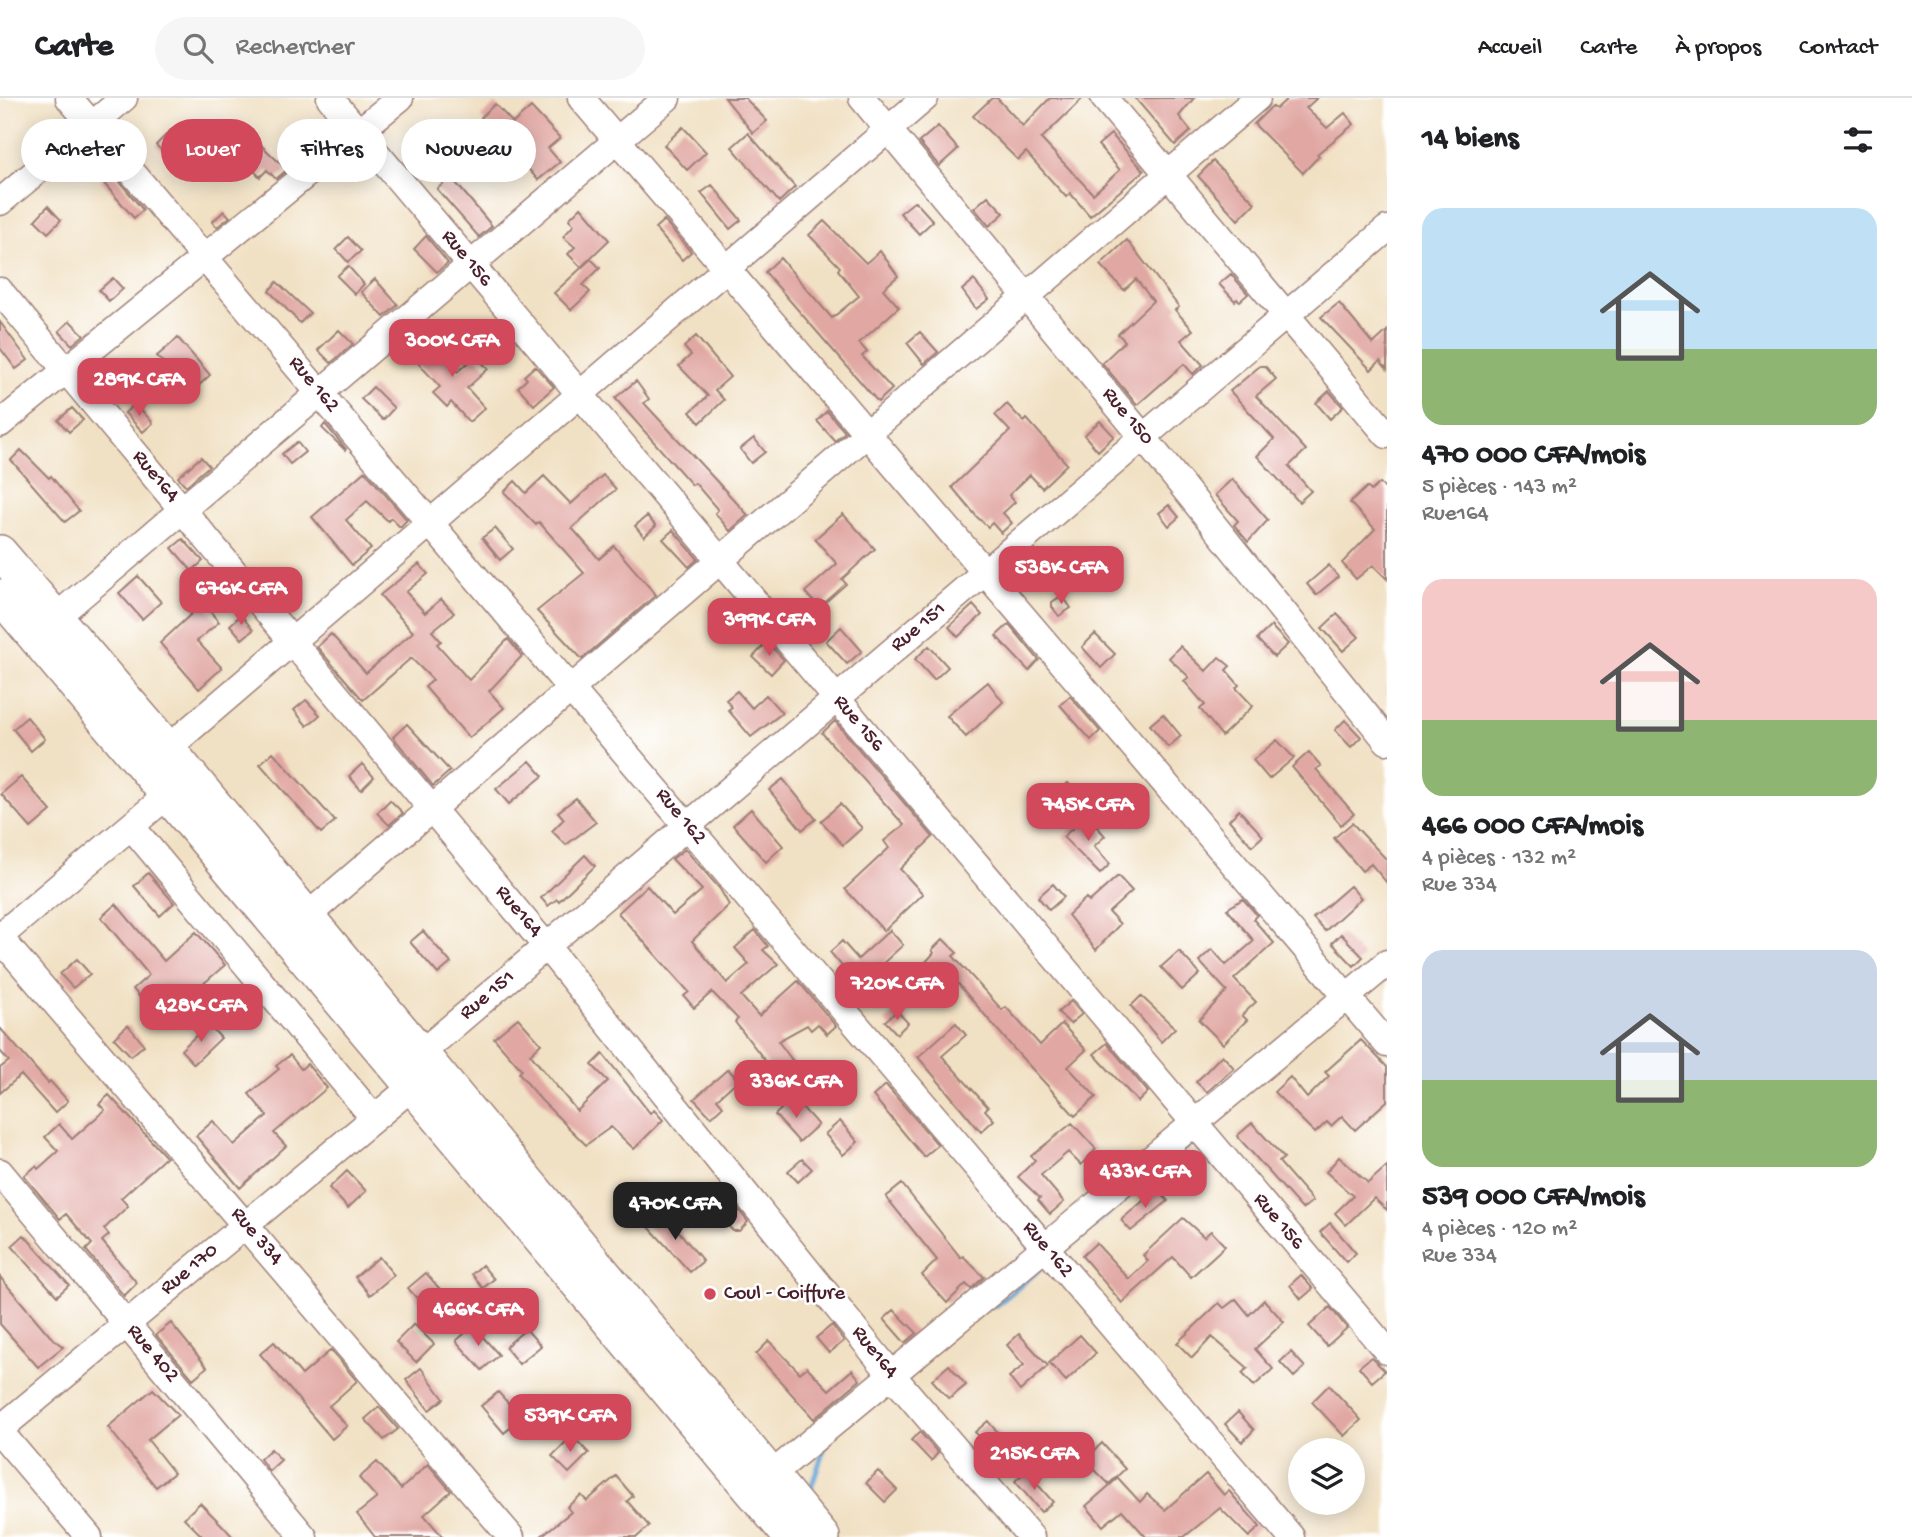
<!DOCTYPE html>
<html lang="fr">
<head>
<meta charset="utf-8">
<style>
	body { margin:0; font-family:"Gochi Hand",sans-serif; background:#f6f6f6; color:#202124; height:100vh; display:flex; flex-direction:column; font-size:26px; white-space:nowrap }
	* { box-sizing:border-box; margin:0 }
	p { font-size:23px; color:#757577 }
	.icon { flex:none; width:38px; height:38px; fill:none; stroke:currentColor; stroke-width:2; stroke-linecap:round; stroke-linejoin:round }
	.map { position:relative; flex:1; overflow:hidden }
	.side { display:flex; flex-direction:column; background:#fff; width:525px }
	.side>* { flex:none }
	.banner { position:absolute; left:21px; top:21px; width:665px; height:63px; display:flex; gap:14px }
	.buttons { position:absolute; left:1288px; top:1340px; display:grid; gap:14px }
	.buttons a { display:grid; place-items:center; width:77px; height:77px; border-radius:50%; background:#fff; box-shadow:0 4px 18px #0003; font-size:35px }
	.price { position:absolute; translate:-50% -60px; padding:0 16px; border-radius:14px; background:#d1495b; color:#fff; font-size:23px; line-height:46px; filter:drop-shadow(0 2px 4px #0008) }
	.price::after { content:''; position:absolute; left:50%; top:42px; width:21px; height:16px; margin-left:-10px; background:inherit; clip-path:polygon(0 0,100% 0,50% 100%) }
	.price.selected { background:#222; color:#fff }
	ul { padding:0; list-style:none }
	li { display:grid; align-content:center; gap:14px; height:371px; padding:0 35px }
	li span { display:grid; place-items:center; height:217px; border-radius:21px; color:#555 }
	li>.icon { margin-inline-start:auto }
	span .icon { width:126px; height:126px; fill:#fffc; stroke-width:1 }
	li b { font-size:30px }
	h2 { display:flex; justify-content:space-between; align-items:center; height:84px; padding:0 35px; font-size:30px }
	.chip { padding:0 24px; border-radius:32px; background:#fff; box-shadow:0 4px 18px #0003; font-size:24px; line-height:63px }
	.chip.selected { background:#d1495b; color:#fff }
	header { display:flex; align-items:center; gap:42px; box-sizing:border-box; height:98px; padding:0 35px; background:#fff; border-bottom:2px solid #e0e0e0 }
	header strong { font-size:33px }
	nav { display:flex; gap:38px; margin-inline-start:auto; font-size:24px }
	.search { width:490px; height:63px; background:#f6f6f6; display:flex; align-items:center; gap:18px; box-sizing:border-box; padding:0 24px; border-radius:38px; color:#757577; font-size:26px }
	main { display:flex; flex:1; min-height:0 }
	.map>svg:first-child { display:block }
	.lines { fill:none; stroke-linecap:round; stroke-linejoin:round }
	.stream { stroke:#65a4d8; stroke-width:5 }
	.building { fill:#e1a7a3 }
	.minor-casing { stroke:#9e8078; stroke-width:29 }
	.major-casing { stroke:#9e8078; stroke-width:36 }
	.minor { stroke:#fff; stroke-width:26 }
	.major { stroke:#fff; stroke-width:33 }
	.poi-dot { fill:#d1495b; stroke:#fff; stroke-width:2.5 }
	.labels { text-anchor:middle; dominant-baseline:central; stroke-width:5; stroke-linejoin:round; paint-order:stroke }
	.street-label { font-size:21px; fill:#4a1f2b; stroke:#fff }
	.poi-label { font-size:21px; fill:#4a1f2b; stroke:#fff; text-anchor:start }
</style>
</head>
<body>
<header>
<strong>Carte</strong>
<div class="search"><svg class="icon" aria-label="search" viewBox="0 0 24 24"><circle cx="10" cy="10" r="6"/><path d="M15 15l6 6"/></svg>Rechercher</div>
<nav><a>Accueil</a><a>Carte</a><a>À propos</a><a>Contact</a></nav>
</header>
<main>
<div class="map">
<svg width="1387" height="1439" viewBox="0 0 1387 1439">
	<rect width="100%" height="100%" fill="#fff"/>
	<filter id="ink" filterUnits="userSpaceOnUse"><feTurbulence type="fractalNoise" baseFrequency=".0143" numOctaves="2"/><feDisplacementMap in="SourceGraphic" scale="14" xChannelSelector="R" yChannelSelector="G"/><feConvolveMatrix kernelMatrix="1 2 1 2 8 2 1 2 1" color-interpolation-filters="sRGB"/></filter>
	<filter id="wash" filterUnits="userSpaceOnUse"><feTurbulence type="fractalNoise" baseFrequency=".00686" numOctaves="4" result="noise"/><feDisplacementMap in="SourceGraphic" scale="28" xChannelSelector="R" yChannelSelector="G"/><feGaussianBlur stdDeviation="1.57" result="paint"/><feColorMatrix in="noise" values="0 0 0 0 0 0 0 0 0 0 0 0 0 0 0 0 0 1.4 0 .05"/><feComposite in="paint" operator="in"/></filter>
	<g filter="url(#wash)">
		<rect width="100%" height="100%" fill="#f1e1c4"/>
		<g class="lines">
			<path class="stream" d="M1068,1149L1192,1044
				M995,1208L1044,1168
				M810,1393L826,1345"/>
		</g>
		<g id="blocks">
			<path class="building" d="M725,0H745L767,23L753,35Z
				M992,0H997L1023,28L1050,0H1083L1041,41L1093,96L1120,72L1098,47L1111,36L1144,73L1090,118L1070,95L1066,99L1026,54L1018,62L973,18Z
				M1135,0H1194L1179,18L1191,33L1175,47Z
				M1288,0H1317L1306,10L1327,30L1345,15L1354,26L1317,56L1319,58L1303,75L1254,26L1272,8L1276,11Z
				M495,6L513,25L531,9L560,40L548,50L560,64L538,82L519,60L509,69L490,47L499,39L481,19Z
				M938,28L958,51L939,68L919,44Z
				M683,29L706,54L687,72L664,47Z
				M170,33L196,59L182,73L156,47Z
				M238,34L256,52L261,47L287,72L276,81L267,72L260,79L241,59L237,64L223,50Z
				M748,35L795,89L779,104L732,49Z
				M1213,63L1255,105L1238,122L1198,78Z
				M111,73L143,112L134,120L101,82Z
				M451,79L492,128L479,139L437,91Z
				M712,87L741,122L730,131L701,95Z
				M988,98L1004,115L989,128L974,110Z
				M915,103L933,123L919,136L900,115Z
				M48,108L61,122L48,135L35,122Z
				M581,109L609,142L581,169L568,156L575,149L563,139L574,127L569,121Z
				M224,113L230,119L217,129L212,124Z
				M664,122L691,154L682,162L655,130Z
				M824,123L866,165L880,153L898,178L883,191L899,209L859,245L867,254L862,258L892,291L878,304L765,174L780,160L832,220L859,198L838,172L840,169L809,137Z
				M426,138L448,165L437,174L414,151Z
				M348,139L361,153L348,164L336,151Z
				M1127,142L1179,209L1175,212L1193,232L1181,242L1203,267L1193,276L1184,266L1137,307L1102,265L1125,243L1118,236L1153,203L1136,181L1124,192L1100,167Z
				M591,161L600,170L583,187L590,194L571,212L554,195Z
				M348,168L364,186L355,196L337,178Z
				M1231,176L1248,196L1240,203L1237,201L1235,203L1219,186Z
				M113,180L123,191L109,203L99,192Z
				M375,181L398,207L384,219L361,194Z
				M974,182L989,201L976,211L962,192Z
				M277,184L310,215L300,225L269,193Z
				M1339,205L1373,246L1387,233V271L1380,263L1371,272L1321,219Z
				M70,223L84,237L72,247L59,233Z
				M0,224L28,262L16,271L0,250Z
				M339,232L353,246L331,265L318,252Z
				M920,234L938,254L924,266L907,245Z
				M696,238L730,279L715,292L724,302L700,325L690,314L708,298L679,268L691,257L684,249Z
				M178,240L210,277L191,295L157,258Z
				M426,241L457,274L476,258L488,271L467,290L485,310L469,324L451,304L447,309L433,295L440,289L410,256Z
				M535,268L554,289L534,307L518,289L527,281L524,278Z
				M1260,268H1265L1276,281L1256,298L1306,352L1289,368L1311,393L1299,404L1257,358L1274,341L1230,293Z
				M636,283L649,301L644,305L748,417L730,433L715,415L718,412L695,385L692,387L615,300Z
				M373,289L394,310L383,322L361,301Z
				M1329,293L1343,309L1330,321L1316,305Z
				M135,305L153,325L143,334L125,315Z
				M1007,306L1024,324L1027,321L1067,366L1042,390L1030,377L1009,397L1015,404L1003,415L1012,425L1001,435L992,425L988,429L977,419L952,389L1010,333L995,317Z
				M72,310L83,322L69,334L58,322Z
				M827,313L845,334L835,343L817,323Z
				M1100,323L1114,338L1098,353L1084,337Z
				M325,326L346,351L345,352L322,330Z
				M754,340L765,354L751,365L740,351Z
				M297,344L305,354L290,366L282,356Z
				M21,352L49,380L51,378L79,413L65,424L11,362Z
				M201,359L209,368L186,388L178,379Z
				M365,373L407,422L400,429L391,420L388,423L367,403L346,422L371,451L352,467L312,419Z
				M603,377L616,391L572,430L599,461L614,448L656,497L582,561L537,513L584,475L539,424L536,427L504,394L515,383L526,395L544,378L571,406Z
				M1232,381L1268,422L1248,444L1234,427L1238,423L1215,397Z
				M1380,385L1387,393V481L1373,467L1356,481L1342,465L1375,431L1350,405L1367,389L1371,393Z
				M1169,407L1179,419L1169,428L1159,415Z
				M843,416L875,451L842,481L846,486L819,510L805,494L837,466L815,441Z
				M647,418L656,428L644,439L635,428Z
				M495,430L513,451L500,462L482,440Z
				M673,432L698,461L689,469L663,441Z
				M183,441L203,463L192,473L172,450Z
				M419,466L428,476L406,494L425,515L441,501L454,515L432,533L441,543L437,546L469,582L508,541L522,558L489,593L504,610L469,640L425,589L433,582L411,560L363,602L317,549L331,536L366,575L413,534L380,497Z
				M1329,467L1338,479L1316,497L1307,486Z
				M138,478L161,504L142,521L119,495Z
				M1058,500H1064L1071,510L1059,518L1052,509V504Z
				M203,505L219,524L197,543L222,570L199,591L160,545Z
				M973,507L982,517L958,539L949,529Z
				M1337,516L1359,539L1343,553L1322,530Z
				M241,517L253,532L242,541L230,527Z
				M1009,526L1039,562L1029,573L996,538Z
				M1271,528L1288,546L1274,559L1257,541Z
				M841,529L862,553L847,566L826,543Z
				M1095,536L1115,556L1101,570L1082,549Z
				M767,544L784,562L771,576L753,559Z
				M929,548L948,569L934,582L915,561Z
				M1180,548L1206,573L1219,559L1230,568L1226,572L1239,587L1236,590L1253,608L1222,638L1200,611L1205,607L1184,583L1189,579L1169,560Z
				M988,584L1003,604L966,639L947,618Z
				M737,593L752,610L766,597L782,615L751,639L728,612L732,609L726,602Z
				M1070,598L1100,633L1091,642L1060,607Z
				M306,602L320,617L307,628L294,612Z
				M1163,616L1181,638L1168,649L1150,627Z
				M27,619L45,641L31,653L13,631Z
				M1345,622L1361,639L1351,649L1335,632Z
				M835,623L933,739L900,771L923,796L884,833L845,791L889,750L884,743L904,727L822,635Z
				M407,626L450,673L433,688L393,639Z
				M1277,642L1294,660L1269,681L1253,662Z
				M273,654L335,723L321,735L260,666Z
				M1309,654L1321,668L1316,671L1354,716L1341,727L1292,669Z
				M530,663L543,678L509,706L496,691Z
				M362,666L374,679L361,692L349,678Z
				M21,679L51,713L31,730L1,696Z
				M783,681L816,721L802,732L769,692Z
				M1068,685L1079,697L1067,708L1056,696Z
				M576,700L596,724L566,747L552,733L564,721L558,714Z
				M390,702L403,715L389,727L377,715Z
				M840,706L862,730L843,747L821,723Z
				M751,711L783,748L766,764L733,727Z
				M1239,712L1263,738L1252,748L1229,722Z
				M1087,717L1105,738L1094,748L1110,766L1100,776L1063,739Z
				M1352,725L1387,762V785L1371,766L1362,773L1334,740Z
				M685,751L720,791L729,807L692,843L727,885L749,866L735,850L755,832L768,848L763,852L778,866L741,898L759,918L798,883L836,928L827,936L818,926L811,932L807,927L778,943L809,985L792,997L735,924L738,921L712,894L694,910L684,898L689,894L618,815L647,788L673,817L702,792L672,761Z
				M585,757L595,768L559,803L557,801L548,808L541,800Z
				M148,775L174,805L160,818L134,788Z
				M1118,778L1132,793L1109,814L1120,826L1096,852L1068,817L1086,800L1089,804Z
				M1053,786L1064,799L1049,812L1038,799Z
				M1350,788L1361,800L1325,833L1313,820Z
				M1243,801L1257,817L1253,821L1274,845L1234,881L1256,904L1242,917L1247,922L1223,946L1199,922L1227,893L1199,863L1212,851L1226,867L1254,843L1227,811Z
				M116,806L164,863L196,834L225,867L195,893L216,917L198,932L178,910L163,921L148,902L145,905L133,891L149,877L101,819Z
				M890,832L903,847L868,879L873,884L863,893L830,854L842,843L858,861Z
				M423,833L451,865L438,876L410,844Z
				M1341,836L1363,859L1354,868L1332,845Z
				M943,841L957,855L953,858L1002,912L1006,909L1040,947L1062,926L1086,952L1068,969L1096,999L1075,1018L1014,951L943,868L936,876L924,866L934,855L932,852Z
				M1179,853L1200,876L1182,892L1161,869Z
				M77,861L90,876L73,890L60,876Z
				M1141,898L1175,930L1161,944L1131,908Z
				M1071,903L1082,916L1070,926L1058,914Z
				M897,913L908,925L897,936L885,923Z
				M518,920L541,946L530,956L577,1013L608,983L592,967L603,956L650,1015L654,1012L663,1022L634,1051L611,1029L586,1047L541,1002L519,975L522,972L494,940Z
				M956,925L966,937L942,958L988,1009L985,1012L994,1022L981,1034L918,959Z
				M208,926L221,940L194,966L181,952Z
				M128,927L144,947L131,958L114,940Z
				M0,930L48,985L50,983L68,1003L55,1015L21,977L0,995V970L9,963L0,953Z
				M1361,942L1387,969V1003L1355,1032L1342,1018L1331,1028L1327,1024L1315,1035L1274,994L1290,979L1307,1000L1329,978L1325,974Z
				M1107,945L1148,994L1138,1004L1094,956Z
				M290,957L301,971L307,966L327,990L274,1035L286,1048L240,1090L196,1038L213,1023L234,1047L267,1018L249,996L279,971L276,968Z
				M1222,957L1234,970L1207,994L1196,984Z
				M728,971L738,982L717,1001L723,1008L711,1019L694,1001Z
				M886,987L938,1047L924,1059L873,998Z
				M109,997L166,1059L121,1100L128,1108L104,1131L109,1137L102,1143L137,1185L124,1198L86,1152L92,1146L66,1116L60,1121L24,1078L36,1068L38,1071L58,1053L45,1039L59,1026L72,1041L105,1012L99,1006Z
				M793,999L818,1027L799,1044L775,1017Z
				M840,1023L858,1044L843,1057L825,1036Z
				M1072,1025L1096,1051L1081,1067L1068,1054L1041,1077L1064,1104L1050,1116L1038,1102L1040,1100L1018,1079L1035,1062L1031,1058Z
				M1252,1025L1284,1060L1279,1064L1313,1103L1302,1111L1237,1038Z
				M1339,1059L1368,1085L1387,1068V1112L1374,1100L1346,1127L1335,1115L1353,1098L1326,1074Z
				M802,1061L812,1071L798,1084L788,1073Z
				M347,1073L366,1093L348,1110L329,1090Z
				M902,1086L961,1160L963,1158L984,1179L971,1191L966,1186L947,1205L922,1177L937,1162L886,1099Z
				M1157,1091L1168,1103L1131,1133L1121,1122Z
				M728,1098L748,1124L739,1133H733L713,1111Z
				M663,1114L703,1163L690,1174L648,1128Z
				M1183,1120L1204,1139L1211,1133L1225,1148L1191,1179L1173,1159L1122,1205L1082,1158L1096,1145L1129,1181L1148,1163L1143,1157Z
				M1330,1125L1356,1155L1346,1164L1320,1134Z
				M24,1137L69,1187L57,1198L12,1148Z
				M379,1159L394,1177L370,1197L355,1179Z
				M482,1167L494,1181L483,1190L472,1176Z
				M426,1175L444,1196L426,1211L408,1190Z
				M1301,1177L1313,1191L1301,1201L1290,1187Z
				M0,1179L50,1238L63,1249L38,1269L0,1226Z
				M1236,1201L1249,1217L1264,1202L1284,1224L1255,1251L1273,1271L1254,1288L1242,1275L1248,1270L1212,1239L1192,1260L1177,1245L1219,1205L1224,1210Z
				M1330,1209L1347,1230L1327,1248L1309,1228Z
				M894,1212L917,1235L905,1245L884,1221Z
				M171,1225L207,1269L193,1281L156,1237Z
				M414,1226L434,1246L416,1264L396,1244Z
				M832,1227L844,1243L829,1255L816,1240Z
				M473,1228L499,1257L482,1272L456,1243Z
				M526,1231L541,1248L519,1266L505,1249Z
				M1019,1236L1048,1268L1020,1293L1009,1279L1024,1267L1007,1247Z
				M1080,1237L1096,1255L1066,1283L1049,1265Z
				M769,1243L800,1275L807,1269L829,1292L852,1272L860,1282L814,1321L756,1256Z
				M274,1244L302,1277L331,1252L357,1283L329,1308L347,1328L332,1341L260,1256Z
				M1291,1254L1305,1269L1294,1279L1280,1264Z
				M1371,1259L1385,1273L1372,1284L1359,1269Z
				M949,1267L966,1287L949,1301L932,1282Z
				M421,1270L444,1301L429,1312L406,1282Z
				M1329,1287L1361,1322L1344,1338L1312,1304Z
				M153,1291L178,1317L148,1342L174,1375L156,1389L108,1329Z
				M498,1294L522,1320L504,1335L481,1308Z
				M379,1309L398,1331L384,1342L365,1321Z
				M1238,1314L1254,1332L1242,1344L1225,1326Z
				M988,1323L1000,1338L988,1349L975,1334Z
				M920,1334L938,1355L931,1363L911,1342Z
				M572,1338L589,1355L569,1375L552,1358Z
				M1102,1345L1125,1371L1109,1386L1088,1365L1087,1360Z
				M271,1351L281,1362L269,1373L260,1361Z
				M377,1364L401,1391L428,1366L451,1393L424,1417L443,1439H375L357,1416L377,1400L359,1380Z
				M878,1373L897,1392L885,1404L866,1385Z
				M1026,1373L1053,1404L1041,1414L1015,1383Z
				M1206,1376L1224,1397L1229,1393L1260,1429L1249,1439L1220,1410L1184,1439H1146L1122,1412L1103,1428L1086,1408L1118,1380L1140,1404L1147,1396L1165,1412Z
				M616,1378L633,1398L627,1403L649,1428L637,1439H540L571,1414L567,1409L581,1397L587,1403Z
				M200,1405L222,1427L233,1439H203L184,1420Z"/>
		</g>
	</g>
	<g filter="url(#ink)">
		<use href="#blocks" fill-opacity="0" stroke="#9e8078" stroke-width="2"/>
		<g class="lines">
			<defs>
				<path id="minor" d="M69,0L1291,1439
					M330,0L1387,1253
					M581,0L1387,946
					M862,0L1143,339L1387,643
					M1104,0L1387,337
					M0,104L124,0
					M0,193L546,848L891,1276L1031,1439
					M0,326L400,0
					M56,519L667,0
					M168,650L925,0
					M131,728L373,1019
					M306,819L1257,0
					M0,838L169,696
					M0,840L511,1439
					M420,956L1387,131
					M0,1074L304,1439
					M0,1331L413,988
					M0,1334L89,1439
					M771,1377L1387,865"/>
				<path id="major" d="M0,454L168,650L823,1439
					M0,498L790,1439"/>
			</defs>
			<use href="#minor" class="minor-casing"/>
			<use href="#major" class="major-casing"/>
			<use href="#minor" class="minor"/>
			<use href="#major" class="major"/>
		</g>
	</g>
	<circle class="poi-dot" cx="710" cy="1196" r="7"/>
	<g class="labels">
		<g class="street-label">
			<text transform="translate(466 161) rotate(50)">Rue 156</text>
			<text transform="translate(313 287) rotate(50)">Rue 162</text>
			<text transform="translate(1127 319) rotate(50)">Rue 150</text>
			<text transform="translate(155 379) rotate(50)">Rue164</text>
			<text transform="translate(919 530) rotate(-40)">Rue 151</text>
			<text transform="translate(858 626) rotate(50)">Rue 156</text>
			<text transform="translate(680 719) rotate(50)">Rue 162</text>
			<text transform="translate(518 814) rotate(50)">Rue164</text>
			<text transform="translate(488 898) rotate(-40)">Rue 151</text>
			<text transform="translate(1278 1124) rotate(50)">Rue 156</text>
			<text transform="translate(256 1139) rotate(50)">Rue 334</text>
			<text transform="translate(1047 1152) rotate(50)">Rue 162</text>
			<text transform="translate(190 1172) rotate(-40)">Rue 170</text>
			<text transform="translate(874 1255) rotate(51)">Rue164</text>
			<text transform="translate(152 1256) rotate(50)">Rue 402</text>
		</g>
		<g class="poi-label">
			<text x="724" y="1196">Coul - Coiffure</text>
		</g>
	</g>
</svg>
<div class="buttons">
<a><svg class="icon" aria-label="layers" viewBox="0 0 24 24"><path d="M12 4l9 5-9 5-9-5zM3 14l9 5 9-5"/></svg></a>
</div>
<b class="price" style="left:452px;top:281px">300K CFA</b>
<b class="price" style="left:139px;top:320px">289K CFA</b>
<b class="price" style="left:1061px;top:508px">538K CFA</b>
<b class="price" style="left:241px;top:529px">676K CFA</b>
<b class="price" style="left:769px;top:560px">399K CFA</b>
<b class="price" style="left:1088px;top:745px">745K CFA</b>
<b class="price" style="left:897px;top:924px">720K CFA</b>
<b class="price" style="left:201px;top:946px">428K CFA</b>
<b class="price" style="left:796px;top:1022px">336K CFA</b>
<b class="price" style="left:1145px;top:1112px">433K CFA</b>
<b class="price selected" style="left:675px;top:1144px">470K CFA</b>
<b class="price" style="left:478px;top:1250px">466K CFA</b>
<b class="price" style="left:570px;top:1356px">539K CFA</b>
<b class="price" style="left:1034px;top:1394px">215K CFA</b>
<div class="banner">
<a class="chip">Acheter</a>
<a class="chip selected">Louer</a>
<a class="chip">Filtres</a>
<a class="chip">Nouveau</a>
</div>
</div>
<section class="side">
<h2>14 biens<svg class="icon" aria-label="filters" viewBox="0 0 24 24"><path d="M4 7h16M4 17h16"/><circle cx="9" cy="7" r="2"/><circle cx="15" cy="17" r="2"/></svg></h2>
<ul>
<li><span style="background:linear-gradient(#bfe0f5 65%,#8fb573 0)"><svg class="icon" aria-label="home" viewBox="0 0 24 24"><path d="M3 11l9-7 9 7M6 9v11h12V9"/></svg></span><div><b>470 000 CFA/mois</b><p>5 pièces · 143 m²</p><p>Rue164</p></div></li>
<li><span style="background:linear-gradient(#f6c9c9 65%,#8fb573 0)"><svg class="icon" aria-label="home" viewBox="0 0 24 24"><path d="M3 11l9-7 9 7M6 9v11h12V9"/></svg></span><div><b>466 000 CFA/mois</b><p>4 pièces · 132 m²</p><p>Rue 334</p></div></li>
<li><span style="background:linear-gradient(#c9d6e8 60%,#8fb573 0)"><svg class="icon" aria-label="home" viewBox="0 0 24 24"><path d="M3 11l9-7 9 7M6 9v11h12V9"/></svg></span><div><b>539 000 CFA/mois</b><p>4 pièces · 120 m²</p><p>Rue 334</p></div></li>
</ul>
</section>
</main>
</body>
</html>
